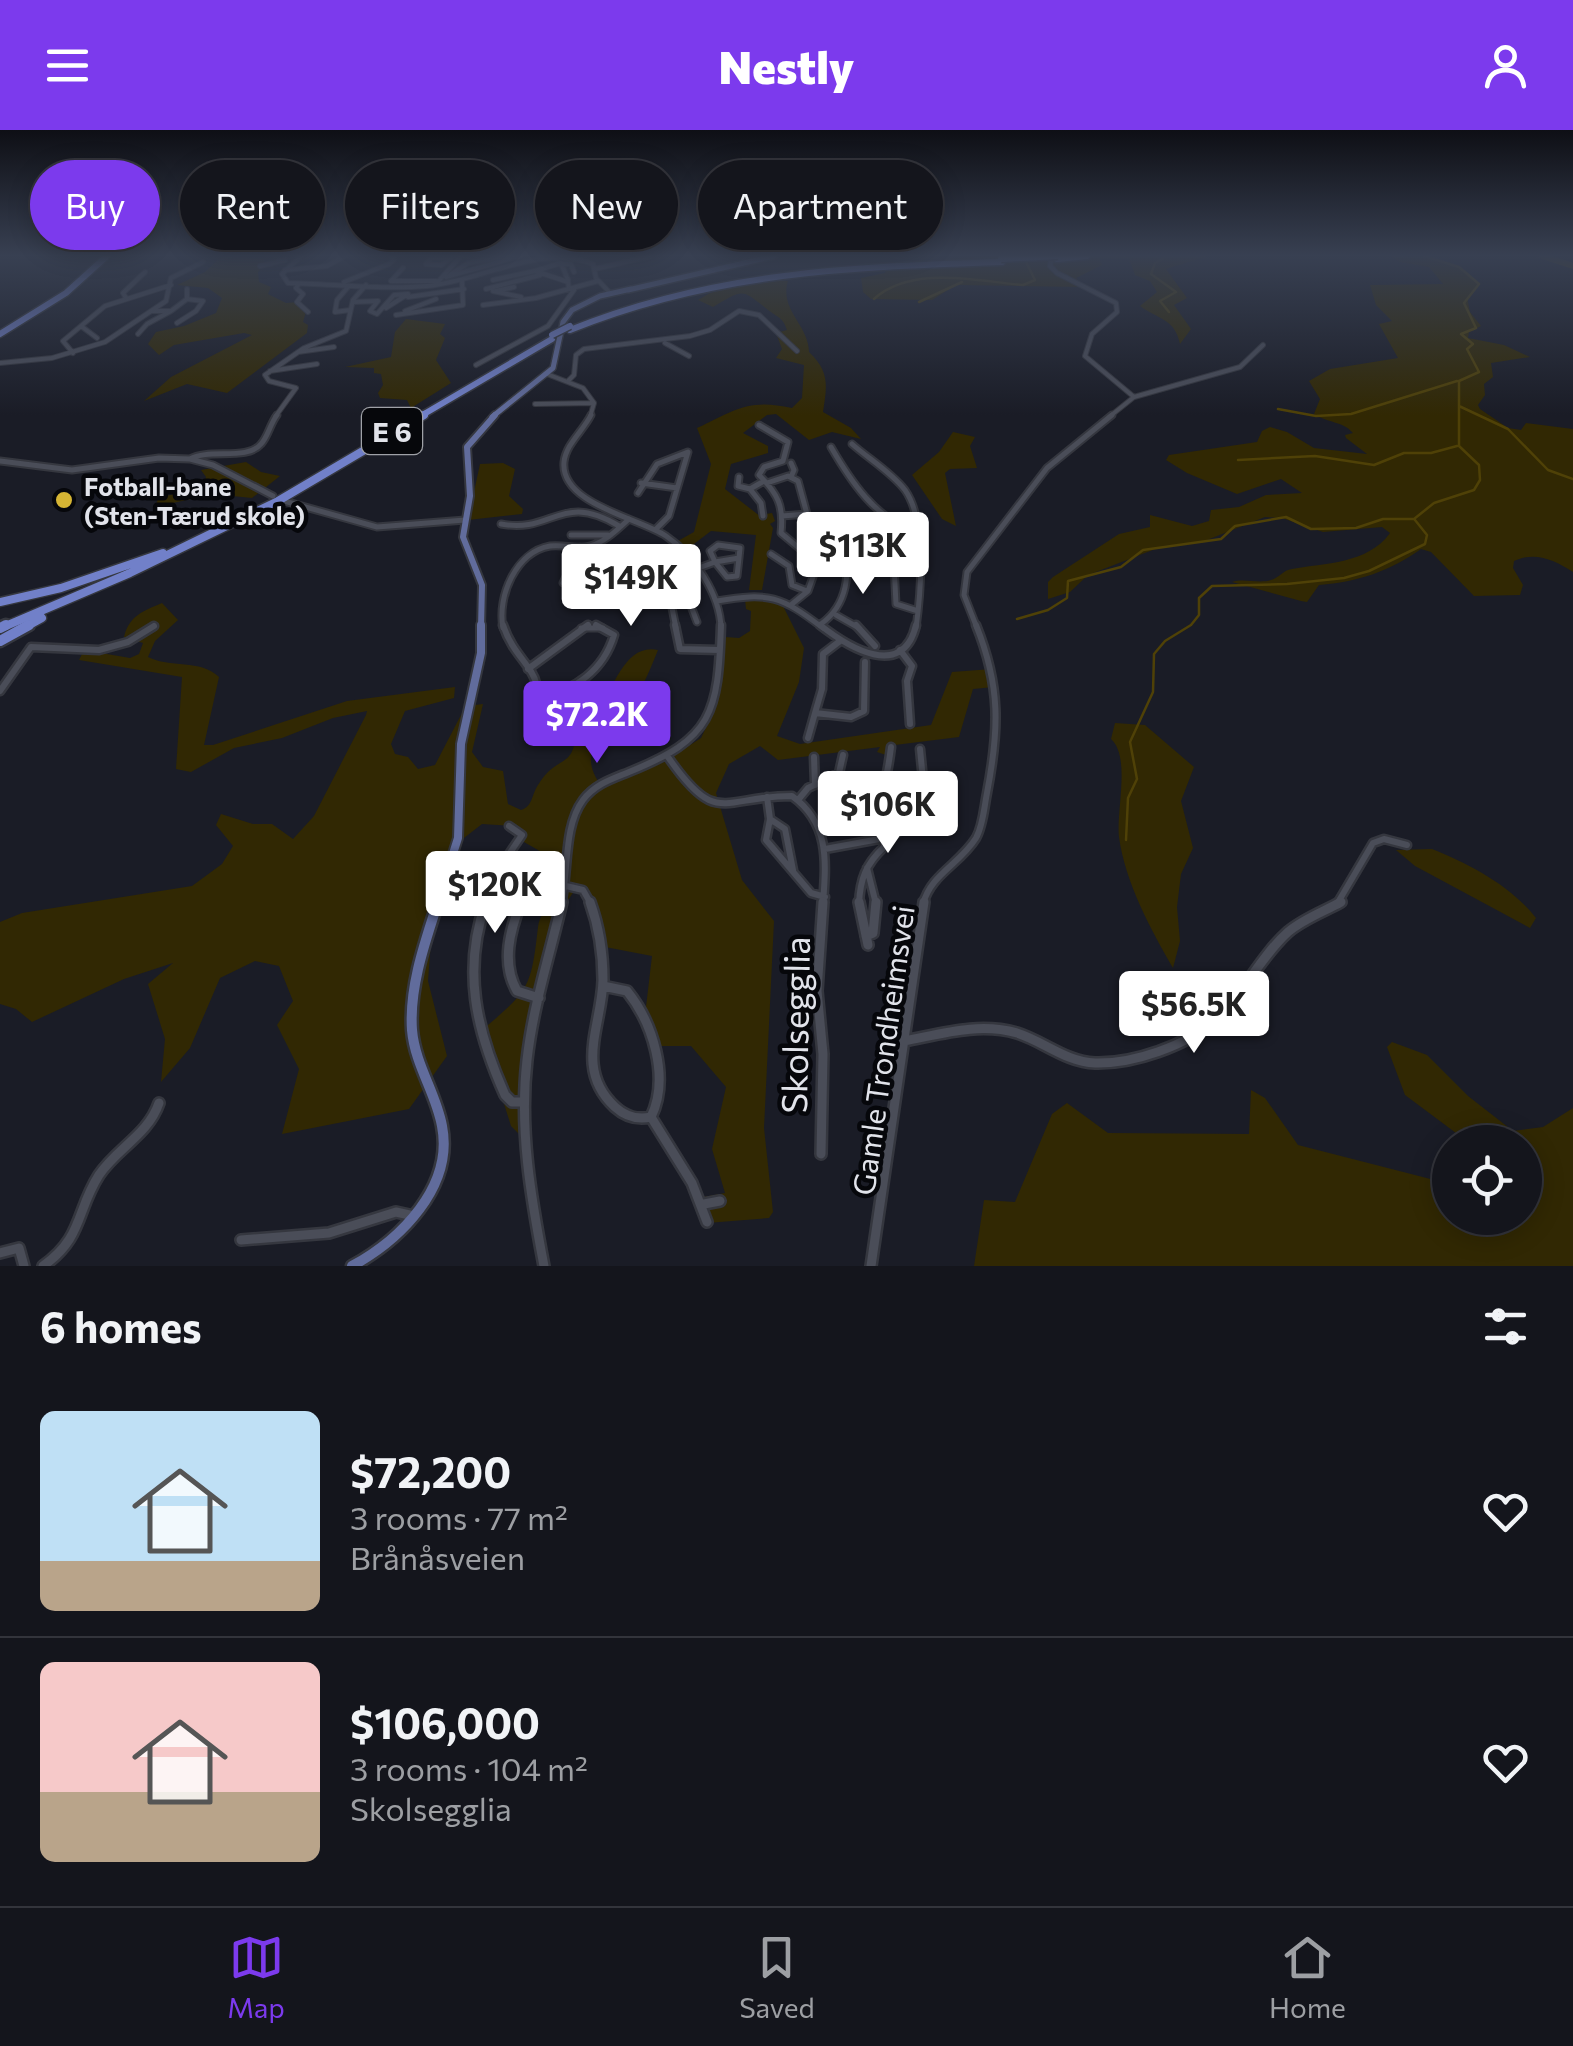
<!DOCTYPE html>
<html lang="en">
<head>
<meta charset="utf-8">
<style>
	body { margin:0; font-family:Commissioner,sans-serif; background:#1d1e25; color:#f1f3f6; height:100vh; display:flex; flex-direction:column; font-size:38px; white-space:nowrap }
	* { box-sizing:border-box; margin:0 }
	p { font-size:32px; color:#9d9fa3 }
	.icon { flex:none; width:55px; height:55px; fill:none; stroke:currentColor; stroke-width:2; stroke-linecap:round; stroke-linejoin:round }
	.map { position:relative; height:1136px; overflow:hidden }
	.side { display:flex; flex-direction:column; background:#14151c; flex:1 }
	.side>* { flex:none }
	.banner { position:absolute; left:30px; top:30px; width:1000px; height:90px; display:flex; gap:20px }
	.buttons { position:absolute; left:1432px; top:995px; display:grid; gap:20px }
	.buttons a { display:grid; place-items:center; width:110px; height:110px; border-radius:50%; background:#14151c; box-shadow:0 5px 25px #0003,0 0 0 2px #33343b; font-size:50px }
	.price { position:absolute; translate:-50% -85px; padding:0 22px; border-radius:10px; background:#fff; color:#222; font-size:32px; line-height:65px; filter:drop-shadow(0 2px 5px #0008) }
	.price::after { content:''; position:absolute; left:50%; top:60px; width:30px; height:22px; margin-left:-15px; background:inherit; clip-path:polygon(0 0,100% 0,50% 100%) }
	.price.active { background:#7c3aed; color:#fff }
	ul { padding:0; list-style:none }
	li { display:flex; align-items:center; gap:30px; height:250px; padding:0 40px }
	li+li { border-top:2px solid #33343b }
	li span { display:grid; place-items:center; flex:none; width:280px; height:200px; border-radius:15px; color:#555 }
	li>.icon { margin-inline-start:auto }
	span .icon { width:120px; height:120px; fill:#fffc; stroke-width:1 }
	li b { font-size:42px }
	h2 { display:flex; justify-content:space-between; align-items:center; height:120px; padding:0 40px; font-size:42px }
	.tag { padding:0 35px; border-radius:45px; background:#14151c; box-shadow:0 5px 25px #0003,0 0 0 2px #33343b; font-size:35px; line-height:90px }
	.tag.active { background:#7c3aed; color:#fff }
	header { display:flex; justify-content:space-between; align-items:center; height:130px; padding:0 40px; background:#7c3aed; color:#fff; font-size:45px; font-weight:800 }
	.menu { display:flex; justify-content:space-around; align-items:center; height:140px; border-top:2px solid #33343b; background:#14151c; font-size:28px; color:#9d9fa3 }
	.menu a { display:grid; justify-items:center; gap:5px }
	.menu .active { color:#7c3aed }
	.map>svg:first-child { display:block }
	.green { fill:#312803 }
	.lines { fill:none; stroke-linecap:round; stroke-linejoin:round }
	.stream { stroke:#4f4107; stroke-width:2.5 }
	.river { stroke:#4f4107; stroke-width:6 }
	.minor-far3-casing { stroke:#35373f; stroke-width:6 }
	.minor-far2-casing { stroke:#35373f; stroke-width:9 }
	.minor-far1-casing { stroke:#35373f; stroke-width:11 }
	.minor-casing { stroke:#35373f; stroke-width:14 }
	.major-far3-casing { stroke:#35373f; stroke-width:8 }
	.major-far2-casing { stroke:#35373f; stroke-width:10 }
	.major-far1-casing { stroke:#35373f; stroke-width:12 }
	.major-casing { stroke:#35373f; stroke-width:15 }
	.highway-far2-casing { stroke:#35373f; stroke-width:9 }
	.highway-far1-casing { stroke:#35373f; stroke-width:11 }
	.highway-casing { stroke:#35373f; stroke-width:15 }
	.minor-far3 { stroke:#4a4d58; stroke-width:4 }
	.minor-far2 { stroke:#4a4d58; stroke-width:5 }
	.minor-far1 { stroke:#4a4d58; stroke-width:6 }
	.minor { stroke:#4a4d58; stroke-width:9 }
	.major-far3 { stroke:#616c9c; stroke-width:5 }
	.major-far2 { stroke:#616c9c; stroke-width:6 }
	.major-far1 { stroke:#616c9c; stroke-width:8 }
	.major { stroke:#616c9c; stroke-width:10 }
	.highway-far2 { stroke:#7180c9; stroke-width:6 }
	.highway-far1 { stroke:#7180c9; stroke-width:8 }
	.highway { stroke:#7180c9; stroke-width:10 }
	.highway-bridge-casing { stroke:#35373f; stroke-width:9; stroke-linecap:butt }
	.highway-bridge { stroke:#7180c9; stroke-width:6 }
	.poi-dot { fill:#d6b534; stroke:#06070b; stroke-width:4 }
	.labels { text-anchor:middle; dominant-baseline:central; stroke-width:9; stroke-linejoin:round; paint-order:stroke }
	.far-poi-label { font-size:25px; font-weight:bold; fill:#e1e3ea; stroke:#06070b; text-anchor:start }
	.shield { fill:#06070b; stroke:#9fa1a7; stroke-width:2.5 }
	.shield-label { font-size:28px; font-weight:bold; fill:#e1e3ea }
	.street-label { font-size:30px; fill:#e1e3ea; stroke:#06070b }
	.near-street-label { font-size:35px; fill:#e1e3ea; stroke:#06070b }
</style>
</head>
<body>
<header><svg class="icon" aria-label="menu" viewBox="0 0 24 24"><path d="M4 6h16M4 12h16M4 18h16"/></svg>Nestly<svg class="icon" aria-label="person" viewBox="0 0 24 24"><circle cx="12" cy="8" r="4"/><path d="M4 21q1-7 8-7t8 7"/></svg></header>
<div class="map">
<svg width="1573" height="1136" viewBox="0 0 1573 1136">
	<rect width="100%" height="100%" fill="#1a1c26"/>
	<path class="green" d="M222,126L264,129L265,134L258,142L259,152L271,157L268,164L286,173L298,172L306,182L303,192L308,195L307,203L227,263L187,254L144,271L171,247L252,205L244,203L174,215L159,225L148,214L156,202L184,196L216,183L222,168L208,158L177,155L205,142Z
		M993,126H1208L1166,139L1187,168L1174,175L1191,199L1180,214C1175,188 1157,189 1140,176L1157,162L1150,151L1135,145L1129,128H1099L1102,135L1076,148L1084,157L956,155L932,170L871,169L863,162L861,148L885,143L889,133Z
		M1391,126C1420,126 1462,126 1478,155L1467,167L1470,182L1481,196L1469,202L1468,208L1504,215L1530,227L1491,233L1493,247L1484,254L1485,265L1478,275L1480,279L1508,298L1521,300L1526,293L1573,299V442C1555,430 1535,421 1514,431L1513,438L1523,455L1520,465L1474,466L1431,422L1421,419C1390,441 1358,452 1319,455L1307,472L1301,471L1232,452C1244,448 1259,454 1271,450C1279,448 1283,440 1292,439C1324,433 1368,434 1390,403L1382,397L1323,402L1282,388L1265,387L1202,412L1163,416L1088,445L1070,462L1048,469V452L1053,447L1119,404L1150,397V385L1192,396L1209,391L1211,380L1239,377L1266,365L1302,363L1281,349L1237,364L1187,343L1166,330L1169,325L1257,312L1262,301L1270,297L1287,302L1314,318L1367,324L1346,308L1345,305L1353,303C1343,291 1327,293 1314,284L1320,269L1309,251L1330,239L1398,228L1379,194L1392,191L1376,175L1370,155L1443,154L1429,137L1400,132Z
		M766,149L788,151C779,180 809,195 809,222C830,242 827,256 823,282L851,298L861,309L832,302L809,310L776,284L767,285L743,303L768,316V323L731,334L725,359L765,390L766,384L772,383L775,391L770,394L773,398L762,460H749L756,405L711,401L686,420L676,412L694,402L711,334L697,298C735,280 749,268 792,278L802,268L804,235L776,228L782,219L776,203L787,200C783,188 780,189 771,182C741,160 747,157 713,177L698,170L710,163Z
		M406,189L445,194L440,204L445,208L436,230L451,253L411,278L407,270L380,268L378,263L383,255L381,244L374,243V238L345,237L391,227L395,202Z
		M953,302L975,307L970,316L977,338L950,339L945,343L956,396L942,389L912,345L939,322Z
		M246,332L261,342L280,346L252,368L213,364L155,377L158,369L203,354L206,347L201,340Z
		M503,333L515,339L509,366L523,379L522,384L468,390L480,334Z
		M756,467L781,472L804,518L799,552L777,606L800,614L931,595L952,542L992,539L994,557L973,559L959,607L887,616L886,625L877,622L880,617L778,630L760,616L729,634L716,663L742,750L774,791L764,998L773,1082L769,1088L707,1093L703,1067L725,1063L712,1019L726,957L691,916H655L646,877L652,826L600,816L584,764L575,761C557,775 529,898 527,926C525,955 528,984 528,1013L511,996L481,901C529,860 531,859 538,797C539,786 548,777 550,768C553,755 551,740 552,728L524,712L516,696L482,694L464,708L431,811L428,851L447,926L409,979L282,1004L299,939L277,895L293,871L279,836L255,831L220,848L190,918L161,952L165,909L148,854L173,833L124,849L32,892L16,879L0,874V792L22,783L192,756L222,734L233,716L216,695L221,684L253,694H272L293,709L314,686L366,585L367,581L333,588L282,608L234,618L191,642L176,639L182,547L79,530L84,520L130,528L139,524L143,513L124,507C129,486 143,481 162,473L178,490L155,511L148,527C169,538 201,529 219,547L204,615H213L347,571L455,557L454,568L405,581L391,614L395,624L408,627L418,639L435,635L462,583L468,576L483,574L472,622L483,637L503,641L508,674L521,680C533,676 531,666 538,655C560,619 578,646 576,583L600,577C615,555 626,513 658,520C653,532 648,545 642,556C622,589 569,614 601,655L664,632L701,608L715,579L716,544L725,507L739,508L750,501L751,481L746,479L745,469Z
		M1115,593L1145,595L1194,637L1181,671L1193,718L1181,744L1177,777L1180,811L1173,838C1151,800 1125,752 1119,707C1116,680 1131,627 1111,609Z
		M1432,719C1470,734 1511,756 1536,788L1530,798L1415,736L1396,720Z
		M1392,912L1427,925L1468,966L1513,1001L1543,997L1573,978V1136H974L984,1070L1015,1072L1052,984L1067,973L1108,1003L1249,1004L1251,960L1265,968L1298,1015L1450,1054V1088H1525V1012H1468L1405,965L1387,917Z"/>
	<g class="lines">
		<path class="stream" d="M1164,128L1155,133L1151,144L1176,162L1160,171L1169,182
			M874,169C912,135 976,151 1023,155L1035,150L1026,132
			M919,172L962,152
			M1459,276L1508,299L1548,340L1573,349
			M1278,279L1316,286L1351,284L1457,251
			M1238,330L1315,326L1374,335L1404,323H1431L1457,316
			M1017,489L1048,480L1067,468L1068,451L1121,437L1143,420L1221,409L1235,396L1286,387L1311,399L1356,398L1383,389H1414L1434,373L1474,360L1480,350L1479,335L1459,316V251L1479,242L1467,219L1473,214L1461,204L1476,198L1464,173L1479,154L1459,137L1424,126
			M1126,710L1128,668L1137,649L1130,612L1153,562L1154,524L1165,511L1191,495L1199,485V468L1212,456L1287,454L1344,448L1369,441L1425,414L1427,405L1415,390"/>
		<path class="river" d="M1542,126L1573,136"/>
		<defs>
			<path id="minor-far3" d="M301,126L282,144L288,153C334,154 382,160 427,156C481,151 541,113 593,134L596,148L611,164
				M1052,126L1050,136L1057,143L1116,173L1117,182L1092,204L1085,226L1134,267
				M448,128L432,127L426,134L441,135L453,126
				M563,134H571L574,142
				M260,136L285,130
				M403,138L391,151H436
				M595,139L650,126
				M285,140L327,136L345,126
				M535,141L561,133L568,150
				M450,145L468,133L505,126
				M446,147L520,126
				M493,150L535,141L568,152L569,159
				M344,152L389,134L394,130L391,126
				M436,154L461,126
				M298,155L296,158L303,164L297,172L308,182
				M348,157L337,170L335,182L350,180
				M486,159L540,145
				M493,161L521,167
				M496,161L514,157
				M408,167L464,159
				M126,168L123,163L145,142
				M353,172L378,171L370,181L377,184L394,165L408,164L386,178
				M483,175L536,168L598,151
				M171,181L187,169V159
				M405,181L436,169
				M396,185L463,175L462,151
				M177,193L196,181L203,171L187,169
				M81,196L97,208
				M138,204L147,194L171,181H152
				M665,213L689,226
				M298,222L334,217
				M73,223L63,211L105,176L171,155
				M0,233L52,228L105,212L166,171L171,148L203,132
				M476,235L548,196L574,160
				M270,241L317,234
				M547,244L583,258L594,273L590,287
				M569,250L574,245L576,225L584,219L690,206L710,200L739,181L759,185L797,221
				M535,274L594,273
				M275,287L296,258L269,251L265,245L304,218L346,201L353,170L366,155
				M1109,287L1134,267L1240,237L1263,215"/>
			<path id="minor-far2" d="M591,285C583,301 566,314 564,332C560,374 639,388 666,406C694,425 720,464 721,498
				M759,295L788,312L783,331L764,337L759,345C778,364 784,376 781,403L805,423L814,444L808,461L792,474
				M852,314C869,329 891,342 905,360C927,391 921,462 916,498
				M831,317C850,350 876,390 915,401
				M190,329C209,318 247,331 261,314C268,307 270,294 277,285
				M0,331L72,340L159,328L190,329L213,335L273,366
				M791,333L794,340L791,347
				M739,347L738,356L750,359
				M641,353L677,358
				M767,353L788,346L798,351L807,384L782,386
				M638,363L657,334L688,322L669,386L656,399
				M284,371L377,397L465,390
				M763,386L761,373L750,359L764,351
				M802,387L809,408
				M501,394C553,404 561,361 619,396
				M851,395L894,434L896,474L918,481
				M571,405H608
				M771,424L789,436L792,455L807,461
				M715,432L727,447L737,446L739,428
				M715,432L710,421L718,415L740,418L739,428
				M715,432L739,428
				M696,439L715,432
				M563,453L580,417
				M717,471C769,462 781,466 823,498
				M836,485L859,498
				M821,494C849,474 849,443 846,411
				M503,498C497,466 516,422 550,416C564,414 577,420 590,416C605,412 618,399 629,389
				M581,498H603
				M676,498L671,473L679,469L689,471L697,492
				M977,498L964,465L967,442L1047,338L1112,285"/>
			<path id="minor-far1" d="M503,495C518,540 551,538 531,591
				M675,495L680,519L719,520
				M820,495C848,517 903,551 916,495
				M856,495L875,516
				M840,511L823,524L822,559L815,583L851,587L864,581L865,532
				M900,520L912,536L907,551L910,594
				M528,539L588,495
				M0,561L31,517L99,520L128,512L154,496
				M540,566C575,562 604,539 614,505L596,495
				M808,608L815,583
				M668,627C717,698 722,666 792,666C830,693 826,732 823,774
				M814,627L815,655
				M767,667L770,689L766,710L811,763L825,767
				M798,670L808,658L839,643L843,625
				M770,689L785,699L793,740
				M819,693C875,682 884,674 891,617
				M911,695L908,690L924,660L920,619
				M825,719L890,707L929,682
				M867,738L876,774
				M566,756L583,760L591,774
				M485,774L505,730L522,705L509,696
				M520,774L542,733
				M561,774C569,742 563,697 583,670C595,654 612,649 629,642C713,608 718,584 721,495
				M859,774C860,749 866,734 884,717V708
				M923,774C931,744 960,734 976,708C983,696 984,678 987,663C999,600 1001,557 976,495
				M1337,774L1373,713L1384,709L1407,715"/>
			<path id="minor" d="M486,772C462,840 476,900 505,965L512,972H524
				M521,772C510,800 501,833 517,861L539,868
				M590,772C599,797 603,823 603,850C602,895 574,939 615,977C626,987 637,990 651,987L692,1053L707,1092
				M859,772L868,815
				M866,806L873,803L876,772
				M603,856L627,861C653,893 670,948 651,987
				M904,911C941,904 979,892 1017,903C1043,911 1066,932 1095,933C1133,934 1186,916 1215,890C1243,865 1260,827 1288,802C1303,789 1325,781 1341,772
				M821,1024L823,924L817,861L823,772
				M704,1074L720,1071
				M241,1110L329,1103L396,1082L414,1086
				M0,1123L19,1118L24,1136
				M43,1136C83,1108 76,1081 99,1045C117,1018 148,1005 159,973
				M544,1136C531,1068 519,999 527,930C533,876 550,824 562,772
				M871,1136L924,772"/>
			<path id="major-far3" d="M628,160L774,126
				M492,287L553,238L563,192L572,180L600,166L631,159"/>
			<path id="major-far2" d="M481,498L482,455L463,407L470,366L467,317L495,285"/>
			<path id="major-far1" d="M437,774L458,708L461,614L481,523V495"/>
			<path id="major" d="M352,1136C400,1110 454,1057 442,996C436,963 415,935 412,900C409,857 425,812 438,772"/>
			<path id="highway-far2" d="M1057,129L1087,126
				M570,200C713,142 850,137 1002,132
				M0,204L66,163L107,126
				M419,287L552,209"/>
			<path id="highway-far1" d="M0,472L61,458L163,423
				M1,498L130,443L278,371L424,285
				M24,498L42,488"/>
			<path id="highway" d="M0,498L6,495
				M0,511L29,495"/>
		</defs>
		<use href="#minor-far3" class="minor-far3-casing"/>
		<use href="#minor-far2" class="minor-far2-casing"/>
		<use href="#minor-far1" class="minor-far1-casing"/>
		<use href="#minor" class="minor-casing"/>
		<use href="#major-far3" class="major-far3-casing"/>
		<use href="#major-far2" class="major-far2-casing"/>
		<use href="#major-far1" class="major-far1-casing"/>
		<use href="#major" class="major-casing"/>
		<use href="#highway-far2" class="highway-far2-casing"/>
		<use href="#highway-far1" class="highway-far1-casing"/>
		<use href="#highway" class="highway-casing"/>
		<use href="#minor-far3" class="minor-far3"/>
		<use href="#minor-far2" class="minor-far2"/>
		<use href="#minor-far1" class="minor-far1"/>
		<use href="#minor" class="minor"/>
		<use href="#major-far3" class="major-far3"/>
		<use href="#major-far2" class="major-far2"/>
		<use href="#major-far1" class="major-far1"/>
		<use href="#major" class="major"/>
		<use href="#highway-far2" class="highway-far2"/>
		<use href="#highway-far1" class="highway-far1"/>
		<use href="#highway" class="highway"/>
		<defs>
			<path id="highway-bridge" d="M1001,129L1058,126
				M552,205L570,196"/>
		</defs>
		<use href="#highway-bridge" class="highway-bridge-casing"/>
		<use href="#highway-bridge" class="highway-bridge"/>
	</g>
	<linearGradient id="sky" x2="0" y2="1"><stop stop-color="#0e0f15"/><stop offset="0.44" stop-color="#384052"/><stop offset="1" stop-color="#384052" stop-opacity="0"/></linearGradient>
	<rect width="1573" height="285" fill="url(#sky)"/>
	<circle class="poi-dot" cx="64" cy="370" r="10"/>
	<g class="labels">
		<g class="far-poi-label">
			<text x="84" y="356">Fotball-bane<tspan x="84" dy="29">(Sten-Tærud skole)</tspan></text>
		</g>
		<rect class="shield" x="362" y="278" width="60" height="46" rx="8"/>
		<g class="shield-label">
			<text x="392" y="301">E 6</text>
		</g>
		<g class="street-label">
			<text transform="translate(882 920) rotate(-82)">Gamle Trondheimsvei</text>
		</g>
		<g class="near-street-label">
			<text transform="translate(794 895) rotate(-89)">Skolsegglia</text>
		</g>
	</g>
</svg>
<div class="buttons">
<a><svg class="icon" aria-label="locate" viewBox="0 0 24 24"><circle cx="12" cy="12" r="6"/><path d="M12 2v4M12 18v4M2 12h4M18 12h4"/></svg></a>
</div>
<b class="price" style="left:863px;top:467px">$113K</b>
<b class="price" style="left:631px;top:499px">$149K</b>
<b class="price active" style="left:597px;top:636px">$72.2K</b>
<b class="price" style="left:888px;top:726px">$106K</b>
<b class="price" style="left:495px;top:806px">$120K</b>
<b class="price" style="left:1194px;top:926px">$56.5K</b>
<div class="banner">
<a class="tag active">Buy</a>
<a class="tag">Rent</a>
<a class="tag">Filters</a>
<a class="tag">New</a>
<a class="tag">Apartment</a>
</div>
</div>
<section class="side">
<h2>6 homes<svg class="icon" aria-label="filters" viewBox="0 0 24 24"><path d="M4 7h16M4 17h16"/><circle cx="9" cy="7" r="2"/><circle cx="15" cy="17" r="2"/></svg></h2>
<ul>
<li><span style="background:linear-gradient(#bfe0f5 75%,#b9a48a 0)"><svg class="icon" aria-label="home" viewBox="0 0 24 24"><path d="M3 11l9-7 9 7M6 9v11h12V9"/></svg></span><div><b>$72,200</b><p>3 rooms · 77 m²</p><p>Brånåsveien</p></div><svg class="icon" aria-label="heart" viewBox="0 0 24 24"><path d="M12 20l-8-8c-3-5 5-10 8-4 3-6 11-1 8 4z"/></svg></li>
<li><span style="background:linear-gradient(#f6c9c9 65%,#b9a48a 0)"><svg class="icon" aria-label="home" viewBox="0 0 24 24"><path d="M3 11l9-7 9 7M6 9v11h12V9"/></svg></span><div><b>$106,000</b><p>3 rooms · 104 m²</p><p>Skolsegglia</p></div><svg class="icon" aria-label="heart" viewBox="0 0 24 24"><path d="M12 20l-8-8c-3-5 5-10 8-4 3-6 11-1 8 4z"/></svg></li>
</ul>
</section>
<nav class="menu">
<a class="active"><svg class="icon" aria-label="map" viewBox="0 0 24 24"><path d="M3 6l6-2 6 2 6-2v14l-6 2-6-2-6 2zM9 4v14M15 6v14"/></svg>Map</a>
<a><svg class="icon" aria-label="saved" viewBox="0 0 24 24"><path d="M7 4h10v16l-5-4-5 4z"/></svg>Saved</a>
<a><svg class="icon" aria-label="home" viewBox="0 0 24 24"><path d="M3 11l9-7 9 7M6 9v11h12V9"/></svg>Home</a>
</nav>
</body>
</html>
